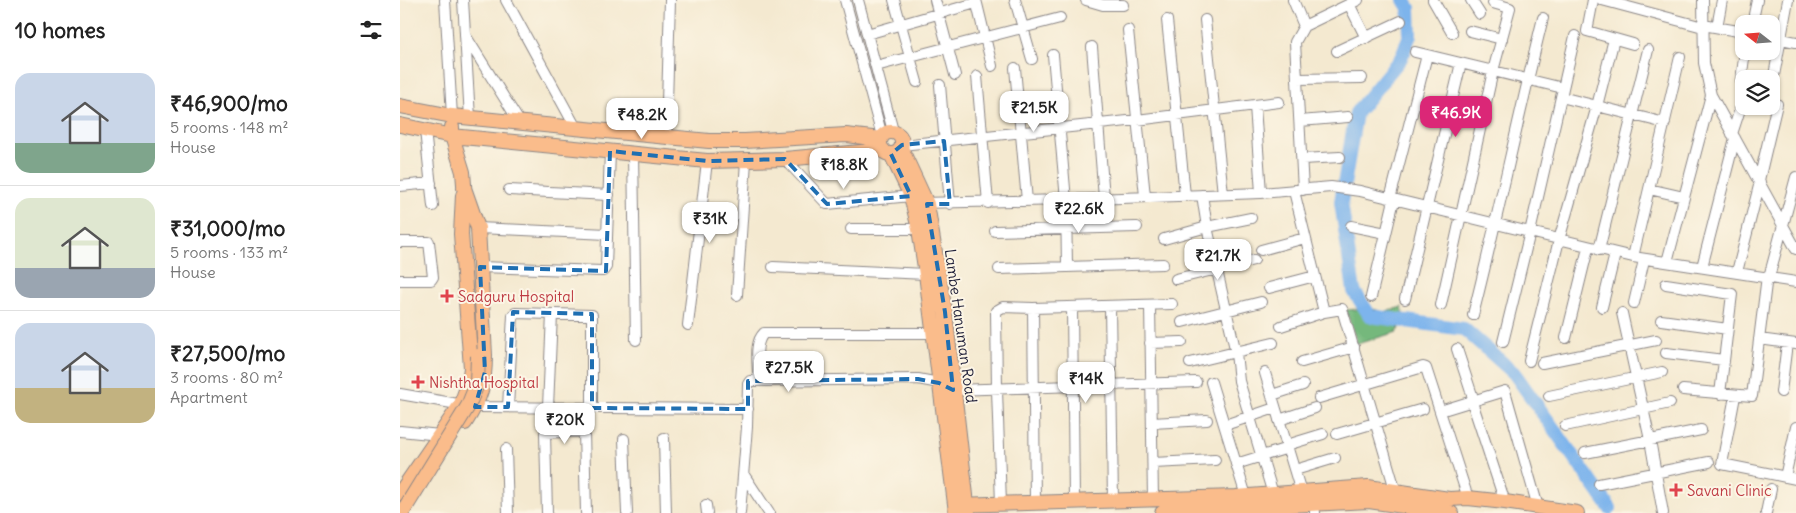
<!DOCTYPE html>
<html lang="en">
<head>
<meta charset="utf-8">
<style>
	body { margin:0; font-family:Delius,sans-serif; background:#f2f2f2; color:#222; height:100vh; display:flex; flex-direction:column; font-size:19px; white-space:nowrap }
	* { box-sizing:border-box; margin:0 }
	p { font-size:16px; color:#767676 }
	.icon { flex:none; width:28px; height:28px; fill:none; stroke:currentColor; stroke-width:2; stroke-linecap:round; stroke-linejoin:round }
	.map { position:relative; flex:1; overflow:hidden }
	.drawer { display:flex; flex-direction:column; background:#fff; width:400px }
	.drawer>* { flex:none }
	.needle { width:32px; rotate:287deg }
	.fabs { position:absolute; left:1335px; top:15px; display:grid; gap:10px }
	.fabs a { display:grid; place-items:center; width:45px; height:45px; border-radius:10px; background:#fff; box-shadow:0 1px 4px #0004; font-size:25px }
	.price { position:absolute; translate:-50% -42px; padding:0 11px; border-radius:10px; background:#fff; color:#222; font-size:16px; line-height:32px; filter:drop-shadow(0 1px 2px #0008) }
	.price::after { content:''; position:absolute; left:50%; top:30px; width:15px; height:11px; margin-left:-8px; background:inherit; clip-path:polygon(0 0,100% 0,50% 100%) }
	.price.selected { background:#db2777; color:#fff }
	ul { padding:0; list-style:none }
	li { display:flex; align-items:center; gap:15px; height:125px; padding:0 15px }
	li+li { border-top:1px solid #e0e0e0 }
	li span { display:grid; place-items:center; flex:none; width:140px; height:100px; border-radius:15px; color:#555 }
	li>.icon { margin-inline-start:auto }
	span .icon { width:60px; height:60px; fill:#fffc; stroke-width:1 }
	li b { font-size:21px }
	h2 { display:flex; justify-content:space-between; align-items:center; height:60px; padding:0 15px; font-size:21px }
	main { display:flex; flex:1; min-height:0 }
	.map>svg:first-child { display:block }
	.forest { fill:#74b87c; stroke:#4b6d5c }
	.lines { fill:none; stroke-linecap:round; stroke-linejoin:round }
	.river { stroke:#7db4ec; stroke-width:14 }
	.minor-casing { stroke:#8b8686; stroke-width:12 }
	.major-casing { stroke:#8b8686; stroke-width:16 }
	.minor { stroke:#fff; stroke-width:10 }
	.major { stroke:#fabc8b; stroke-width:14 }
	.major-bridge-casing { stroke:#8b8686; stroke-width:16; stroke-linecap:butt }
	.major-bridge { stroke:#fabc8b; stroke-width:14 }
	.marked { fill:none; stroke:#1f6fb2; stroke-width:4; stroke-dasharray:10 6; stroke-linejoin:round }
	.health-dot { fill:#e0444e; stroke:#fcf5e5; stroke-width:2 }
	.labels { text-anchor:middle; dominant-baseline:central; stroke-width:4; stroke-linejoin:round; paint-order:stroke }
	.health-label { font-size:15px; fill:#be3a42; stroke:#fcf5e5; text-anchor:start }
	.street-label { font-size:15px; fill:#22223b; stroke:#fcf5e5 }
</style>
</head>
<body>
<main>
<section class="drawer">
<h2>10 homes<svg class="icon" aria-label="filters" viewBox="0 0 24 24"><path d="M4 7h16M4 17h16"/><circle cx="9" cy="7" r="2"/><circle cx="15" cy="17" r="2"/></svg></h2>
<ul>
<li><span style="background:linear-gradient(#c9d6e8 70%,#7fa58c 0)"><svg class="icon" aria-label="home" viewBox="0 0 24 24"><path d="M3 11l9-7 9 7M6 9v11h12V9"/></svg></span><div><b>₹46,900/mo</b><p>5 rooms · 148 m²</p><p>House</p></div></li>
<li><span style="background:linear-gradient(#dfe7d0 70%,#9aa5b1 0)"><svg class="icon" aria-label="home" viewBox="0 0 24 24"><path d="M3 11l9-7 9 7M6 9v11h12V9"/></svg></span><div><b>₹31,000/mo</b><p>5 rooms · 133 m²</p><p>House</p></div></li>
<li><span style="background:linear-gradient(#c9d6e8 65%,#c2b280 0)"><svg class="icon" aria-label="home" viewBox="0 0 24 24"><path d="M3 11l9-7 9 7M6 9v11h12V9"/></svg></span><div><b>₹27,500/mo</b><p>3 rooms · 80 m²</p><p>Apartment</p></div></li>
</ul>
</section>
<div class="map">
<svg width="1396" height="513" viewBox="0 0 1396 513">
	<rect width="100%" height="100%" fill="#fcf5e5"/>
	<filter id="ink" filterUnits="userSpaceOnUse"><feTurbulence type="fractalNoise" baseFrequency=".02" numOctaves="2"/><feDisplacementMap in="SourceGraphic" scale="10" xChannelSelector="R" yChannelSelector="G"/><feConvolveMatrix kernelMatrix="1 2 1 2 8 2 1 2 1" color-interpolation-filters="sRGB"/></filter>
	<filter id="wash" filterUnits="userSpaceOnUse"><feTurbulence type="fractalNoise" baseFrequency=".0096" numOctaves="4" result="noise"/><feDisplacementMap in="SourceGraphic" scale="20" xChannelSelector="R" yChannelSelector="G"/><feGaussianBlur stdDeviation="1.12" result="paint"/><feColorMatrix in="noise" values="0 0 0 0 0 0 0 0 0 0 0 0 0 0 0 0 0 1.4 0 .05"/><feComposite in="paint" operator="in"/></filter>
	<g filter="url(#wash)">
		<rect width="100%" height="100%" fill="#f4e9d0"/>
		<path class="forest" d="M1002,307L1004,318L997,332L957,344L946,310L969,308L984,312Z"/>
		<g class="lines">
			<path class="river" d="M1004,0L1009,8L1010,35L1001,58L956,113L941,202L954,291L970,316L1064,329L1114,373L1210,508"/>
		</g>
	</g>
	<g filter="url(#ink)">
		<g class="lines">
			<defs>
				<path id="minor" d="M45,0L52,116
					M63,0L70,118
					M106,0L176,128
					M445,0L482,136
					M458,0L493,131
					M494,0L517,82
					M535,0L555,75
					M576,0L592,66
					M615,0L632,59
					M686,0L703,5H723
					M893,0L904,26L895,42L903,190
					M1033,0L1052,33
					M1071,0L1080,14
					M1193,0L1187,31L1233,44
					M1202,0L1303,27
					M1303,0L1304,63L1311,95L1396,249
					M949,4L966,38
					M767,20L785,195
					M805,20L823,194
					M1352,24L1357,0
					M1303,25L1344,32
					M904,26L958,0
					M1317,27L1322,0
					M728,30L745,196
					M1070,31L1102,39
					M467,34L576,3
					M65,35L120,123
					M1371,37L1396,42
					M692,47L704,198
					M937,51L1001,21
					M1015,52L1163,88
					M653,55L666,200L667,267
					M476,66L660,18
					M615,68L627,201
					M577,76L588,203
					M897,79L962,78
					M1373,81L1388,0
					M540,85L550,204
					M1344,94L1341,80L1345,51
					M1161,97L1265,123
					M855,106L861,193
					M900,121L948,117
					M25,130L33,206
					M1332,134L1344,97
					M266,137L270,0
					M502,145L737,120L879,102
					M233,153L236,340
					M385,159L427,204L511,196
					M902,159L940,157
					M1359,180L1377,104
					M0,186L31,183
					M1249,189L1284,197
					M109,190L209,195
					M894,191L924,312
					M802,195L807,227L836,353L839,381L873,494
					M990,199L1027,55
					M520,203L666,200L861,193L931,187L960,191L1233,257L1396,282
					M951,226L986,233
					M78,228L207,234
					M451,229H519
					M595,231L737,227
					M764,239L807,227L851,218
					M0,242H29L33,277L31,280H0
					M861,250L905,238
					M1199,250L1248,50
					M1233,257L1280,57
					M1267,262L1311,95
					M80,267L203,271L206,267L210,151
					M373,267L526,274
					M1302,267L1335,138
					M599,269L763,264
					M1337,272L1360,182
					M1369,277L1396,177
					M776,279L854,260
					M1266,284L1332,294L1320,394
					M869,288L915,276
					M337,295L346,161
					M971,297L994,200
					M1005,299L1061,63
					M1234,303L1244,260
					M750,305L753,500
					M1041,305L1093,71L1110,8L1093,3
					M710,306L713,501
					M672,307L674,502
					M1202,307L1215,254
					M633,308L635,503
					M1222,313L1250,440L1263,513
					M1073,315C1098,217 1118,117 1143,18
					M1261,320L1328,329
					M782,322L861,302
					M288,325L307,161
					M881,326L924,312L942,309L995,489
					M1166,338L1188,248
					M1359,339L1396,344
					M1103,342L1130,232L1175,36
					M750,343L782,342
					M1057,349L1074,401
					M1266,353L1324,360
					M1129,361L1159,240L1197,106L1214,39
					M902,362L954,347
					M790,363L873,343
					M1142,363L1256,340
					M358,373C358,360 354,343 364,333H533
					M865,373L901,492
					M811,382L846,496
					M1283,390L1352,396L1367,276
					M1381,392L1387,343
					M0,394L75,407L348,409
					M872,395L903,385
					M1149,396L1262,372
					M1335,396L1322,464L1396,479
					M919,398L1023,367L1026,368L1068,498
					M1072,402L1105,502
					M108,407L113,315L115,313L192,315V408
					M148,407L152,314
					M1040,411L1105,391L1138,507
					M879,420L915,408
					M752,423L807,420
					M825,425L875,408
					M1165,426L1270,403
					M0,431L40,435
					M937,434L1023,409
					M264,438L266,513
					M224,439L227,513
					M887,445L923,434
					M106,449L108,513
					M1185,453L1301,430
					M753,463L815,460
					M836,464L888,448
					M895,470L935,458
					M344,475L369,513
					M1385,477L1396,427
					M1199,484L1309,462
					M601,504L597,390L596,311L603,307L633,308L772,304
					M306,505L307,513
					M915,512V513
					M147,513L145,433L184,431L186,513
					M340,513L347,427L348,384L350,381L518,379L539,383L553,390L796,382
					M1366,513L1371,489"/>
				<path id="major" d="M0,106L52,116L309,141H345L446,135L481,139
					M0,125L52,136L307,161L385,159L483,150
					M52,127V136L63,172L65,197
					M480 143a11 11 0 1 1 22 0a11 11 0 1 1-22 0Z
					M501,148L527,204L545,312L568,513
					M491,154L511,196L519,229L526,274L556,512
					M64,188L78,228L85,355C85,384 81,398 65,423
					M0,493L61,404L69,382L71,368L61,234L63,195
					M556,505L836,497L968,487L1049,499L1068,498L1105,502L1177,513
					M762,513L767,511L969,501L1051,513"/>
			</defs>
			<use href="#minor" class="minor-casing"/>
			<use href="#major" class="major-casing"/>
			<use href="#minor" class="minor"/>
			<use href="#major" class="major"/>
			<defs>
				<path id="major-bridge" d="M2,513L68,406L77,384L78,356"/>
			</defs>
			<use href="#major-bridge" class="major-bridge-casing"/>
			<use href="#major-bridge" class="major-bridge"/>
		</g>
	</g>
	<path class="marked" d="M544,141L550,204H527L545,312L553,390L539,383L518,379L348,381V409L192,408V314L113,312L108,407H75L85,372L80,267L206,271L210,151L307,161L385,159L427,204L511,196L491,154L502,145Z"/>
	<g class="health-dot">
		<path d="M44.5 288.5h5v5h5v5h-5v5h-5v-5h-5v-5h5z"/>
		<path d="M15.5 374.5h5v5h5v5h-5v5h-5v-5h-5v-5h5z"/>
		<path d="M1273.5 482.5h5v5h5v5h-5v5h-5v-5h-5v-5h5z"/>
	</g>
	<g class="labels">
		<g class="health-label">
			<text x="58" y="296">Sadguru Hospital</text>
			<text x="29" y="382">Nishtha Hospital</text>
			<text x="1287" y="490">Savani Clinic</text>
		</g>
		<g class="street-label">
			<text transform="translate(561 326) rotate(82)">Lambe Hanuman Road</text>
		</g>
	</g>
</svg>
<div class="fabs">
<a><svg class="needle" viewBox="-14 -14 28 28"><path d="M0-13l5 13h-10z" fill="#e53935"/><path d="M0 13l5-13h-10z" fill="#767676"/></svg></a>
<a><svg class="icon" aria-label="layers" viewBox="0 0 24 24"><path d="M12 4l9 5-9 5-9-5zM3 14l9 5 9-5"/></svg></a>
</div>
<b class="price" style="left:634px;top:133px">₹21.5K</b>
<b class="price selected" style="left:1056px;top:138px">₹46.9K</b>
<b class="price" style="left:242px;top:140px">₹48.2K</b>
<b class="price" style="left:444px;top:190px">₹18.8K</b>
<b class="price" style="left:679px;top:234px">₹22.6K</b>
<b class="price" style="left:310px;top:244px">₹31K</b>
<b class="price" style="left:818px;top:281px">₹21.7K</b>
<b class="price" style="left:389px;top:393px">₹27.5K</b>
<b class="price" style="left:686px;top:404px">₹14K</b>
<b class="price" style="left:165px;top:445px">₹20K</b>
</div>
</main>
</body>
</html>
